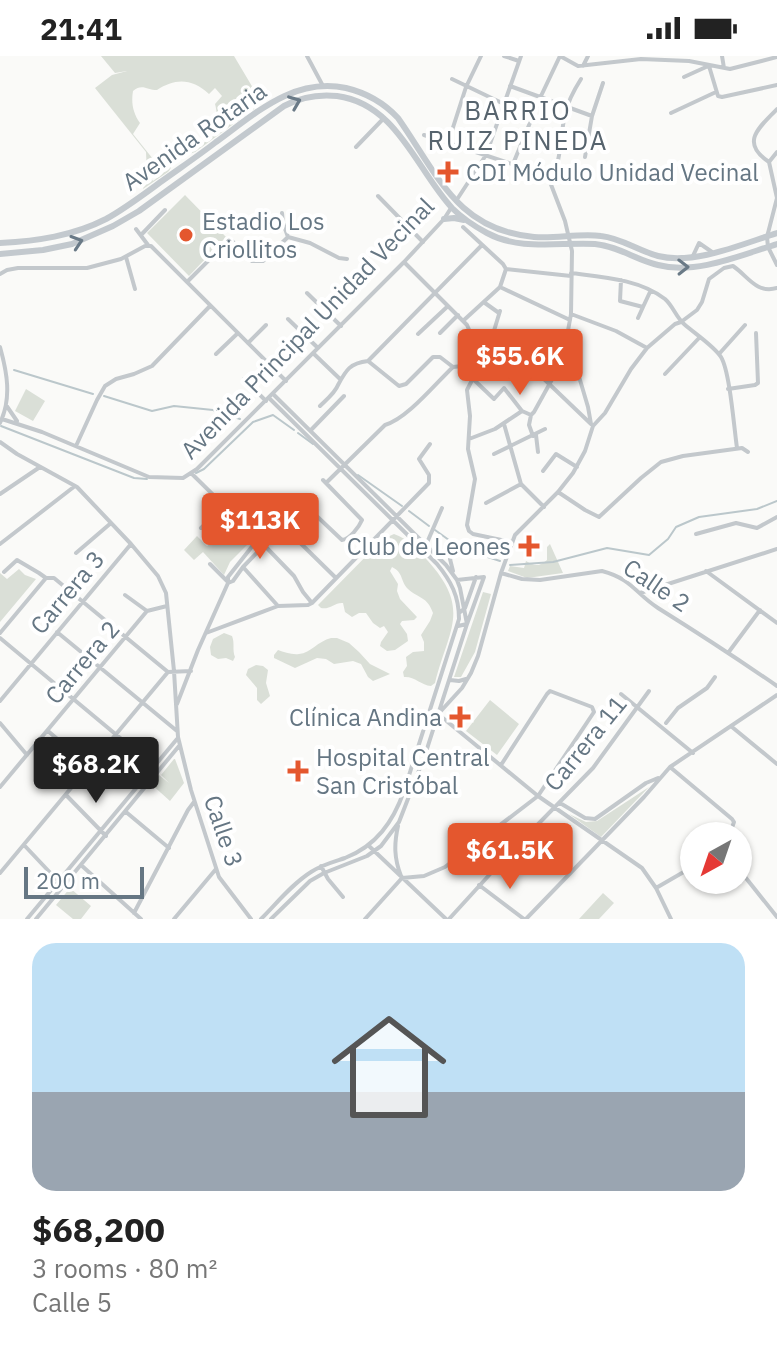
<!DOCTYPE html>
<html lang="en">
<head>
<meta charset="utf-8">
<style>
	body { margin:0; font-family:"IBM Plex Sans",sans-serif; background:#f2f2f2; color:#222; height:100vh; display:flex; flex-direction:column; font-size:30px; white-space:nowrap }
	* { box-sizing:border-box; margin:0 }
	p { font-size:26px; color:#767676 }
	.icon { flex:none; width:44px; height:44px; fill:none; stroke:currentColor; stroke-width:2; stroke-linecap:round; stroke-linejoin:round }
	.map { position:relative; height:863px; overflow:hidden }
	.details { display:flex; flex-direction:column; background:#fff; flex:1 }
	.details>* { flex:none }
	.needle { width:52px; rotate:220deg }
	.controls { position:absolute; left:680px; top:766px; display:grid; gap:16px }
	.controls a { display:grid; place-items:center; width:72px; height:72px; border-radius:50%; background:#fff; box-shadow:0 2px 6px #0004; font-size:40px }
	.scale { position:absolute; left:24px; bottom:20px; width:120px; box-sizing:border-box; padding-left:8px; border:4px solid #657683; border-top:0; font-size:22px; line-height:28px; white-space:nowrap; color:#657683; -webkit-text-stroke:6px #fff; paint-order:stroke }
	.price { position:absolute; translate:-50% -68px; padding:0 18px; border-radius:8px; background:#e4572e; color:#fff; font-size:26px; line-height:52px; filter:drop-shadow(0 2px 4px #0008) }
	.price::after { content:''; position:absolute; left:50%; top:48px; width:24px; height:18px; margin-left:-12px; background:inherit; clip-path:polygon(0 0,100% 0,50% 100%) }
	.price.current { background:#222; color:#fff }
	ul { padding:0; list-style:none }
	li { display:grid; align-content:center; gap:16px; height:424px; padding:0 32px }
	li+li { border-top:2px solid #e0e0e0 }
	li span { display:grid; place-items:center; height:248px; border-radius:24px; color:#555 }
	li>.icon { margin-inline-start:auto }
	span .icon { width:144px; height:144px; fill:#fffc; stroke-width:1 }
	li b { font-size:34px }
	.status { display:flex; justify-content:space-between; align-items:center; height:56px; padding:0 40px; background:#fff; direction:ltr }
	.status svg { height:22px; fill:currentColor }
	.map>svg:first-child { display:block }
	.green { fill:#dadfd7 }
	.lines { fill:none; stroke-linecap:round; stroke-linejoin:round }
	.stream { stroke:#bbc7cb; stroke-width:2 }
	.minor { stroke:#c3c8cc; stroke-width:4 }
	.secondary { stroke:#c3c9ce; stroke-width:6 }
	.oneway { stroke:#6a7a87 }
	.poi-dot { fill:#e4572e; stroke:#fff; stroke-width:3 }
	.labels { text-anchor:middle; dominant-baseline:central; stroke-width:8; stroke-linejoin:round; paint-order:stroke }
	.street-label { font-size:24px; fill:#657683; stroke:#fff }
	.poi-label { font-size:24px; fill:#657683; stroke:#fff; text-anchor:start }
	.neighbourhood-label { font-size:26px; letter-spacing:2px; fill:#57646e; stroke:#fff }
</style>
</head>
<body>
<div class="status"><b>21:41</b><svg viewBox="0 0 49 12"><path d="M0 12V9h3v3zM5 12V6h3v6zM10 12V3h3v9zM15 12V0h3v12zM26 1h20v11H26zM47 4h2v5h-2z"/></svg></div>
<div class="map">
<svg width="777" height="863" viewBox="0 0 777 863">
	<rect width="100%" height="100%" fill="#fafaf8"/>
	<path class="green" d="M101,0H234L262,47L195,96L186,99L177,95C205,97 222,73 215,48L222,40L215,32L209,38C192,22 175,22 157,34C147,34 142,27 133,35C131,47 133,57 140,67L133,78L153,103L148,108L147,117L153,125C162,119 173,111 170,101C173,106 172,112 168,116L143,133L147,118L146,96L95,32L112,19L127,15L115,17Z
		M185,139L226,181L189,220L147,177Z
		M26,333L45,345L33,365L15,355Z
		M239,469L252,484L230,506L224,519L203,496L194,504L184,494L197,480L207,490L215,483Z
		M394,478C407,482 419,495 428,505C472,554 448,574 435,627L431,630C421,629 414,620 404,621L403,616L407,610L406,601L413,596L424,595V586L421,579L430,565L433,557C427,540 419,543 408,533C400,525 404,517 392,511L390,515L398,528L397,535L400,543L417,561L414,564L402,565L400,568L407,578L408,585L395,594L387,595L380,590L381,586L388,576L384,570L380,572L373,567L366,557H359L352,561L345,556L343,547C335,546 330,554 321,552L318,549L383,483Z
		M550,488L563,517L527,522L508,515L510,510L524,512L526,505C535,510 539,511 547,504V491Z
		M19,513L25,519L36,523L0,566V517L7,523Z
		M483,536L491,538L475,596L461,621H454Z
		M224,577L232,580C235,587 232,594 235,601L233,605L226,602L218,603L211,599L210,591L213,583Z
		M331,582H337L349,587L359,596L370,608L390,618L373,625L368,621L361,608L353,605L334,608L326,603L317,602L295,612L274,602V599L278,594C284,596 292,599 299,598C311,597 318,585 331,582Z
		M256,609L263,610L268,614L266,627L270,640L261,648L257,644V632L246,619L248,613Z
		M490,644L519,668L497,699L466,675Z
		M174,703H175L184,727L170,745L151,728L159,719L169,727L161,719Z
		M649,731L601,781L569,758L586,766L597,765Z
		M70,832L91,850L81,863H73L56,849Z
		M603,837L614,847L599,863H579Z"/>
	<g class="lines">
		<path class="stream" d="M14,314L93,338
			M104,340L152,355L174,350L213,354L240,363
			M1,370L134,422L147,423
			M298,377L313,388
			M196,417L204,413L253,366L273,359L294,374
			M358,419L402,450
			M409,455L429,470
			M435,474L460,492L500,505
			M510,509L553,506L607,492L649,499L668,483L676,471L699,461L757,453L777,445"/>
		<path class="minor" d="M307,0L323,30
			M504,0L519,5
			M560,0L578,10L641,3L689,5L730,13L777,1
			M722,0L724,12
			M583,10L588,0
			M709,10L718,40L722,41L777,29
			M684,21L706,11
			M452,23L504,48
			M510,30L592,60
			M671,57L716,36
			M424,79L542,118L550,126L565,165L572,195L571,258L567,280L588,351L591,368
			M448,87L466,31L481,0
			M356,91L384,62
			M777,96L769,106L777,142L767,181L768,191L777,209
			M585,101L592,60L603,27
			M769,106C739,86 760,71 777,53
			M513,108L541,40L560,0
			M550,126C562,105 560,80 565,58C568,45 574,34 581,23
			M378,140L423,186
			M456,145L486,99L521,0
			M463,171L503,208L506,213L571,220
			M136,173L148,189
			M141,179L165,154
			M288,181L310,187L339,202L347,203
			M126,201L135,233
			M692,202L699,187L712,196
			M571,217C602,221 639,223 665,243C673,250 676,261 684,268C694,277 714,290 721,301C730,316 734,372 737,392
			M0,218L7,214L18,212H87L121,203L145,190H151L286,325
			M621,224L620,245L643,251L650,236
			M187,226L230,183L252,205H263L288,181L283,167L282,157
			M500,231L570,264
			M307,237L341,270
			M485,247L499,257
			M500,255L489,291L467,334L470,360L468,393L475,423L467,469L469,475L473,478L511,486
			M571,258L616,275L647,292
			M638,262L643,251
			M288,263L318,292
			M464,264L500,231L506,213
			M469,274L479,278L491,286
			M440,277L458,259
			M418,278L448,250
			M248,287L266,269
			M0,291C7,316 12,342 0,367
			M313,297L340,323
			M216,298L238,277
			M719,298L745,269
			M522,302L591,368
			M368,305L482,189
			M368,305L399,330L406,328L433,301H440L453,311
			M530,311L541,290
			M665,318L700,281
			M472,322L494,343L504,332L522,355
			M244,323L266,345
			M728,333L755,329L758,327L756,277
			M6,349L17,365
			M320,350C326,344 335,337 338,329C346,314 350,307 368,305
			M531,359L529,369L533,380
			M2,363L42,376L149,421L183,422L197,413L404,206L444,163L451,152
			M504,368L521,428L544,451
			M311,374L344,340
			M536,379L538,396
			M469,383L495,373L522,355L531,359L534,356L570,291
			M0,386L17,398L77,431L131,488L158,520L166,537L174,615L178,681L191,734L219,821L251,863
			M76,390L97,344L105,330L116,323L134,318L152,310L210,250
			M494,398L545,373
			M543,415L556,398L577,411
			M191,417L258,483
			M326,427L385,369C407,363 436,327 453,311L462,310L474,299L476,293L474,285L467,269L404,206
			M558,436L585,454L599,461L641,422L661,406L683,400L742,392L748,396
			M0,438L40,411
			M486,447L521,428
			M284,471L336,522
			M201,472L224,450
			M696,478L736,467L757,472L777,461
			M0,488L75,430
			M264,489L294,520L303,536L312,547
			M426,489L442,452
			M76,497L111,467
			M210,508L227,525
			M243,511L278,550
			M453,515L450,503L457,494V487
			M706,515L777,567
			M4,516L17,504L39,517L46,522
			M501,517L522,523L540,524L602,515C632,523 635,537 658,552C698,577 738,603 777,630
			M457,524L484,521L467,568L458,570
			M228,527L233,525L243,511L304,448L342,484C350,483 359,471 362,464L323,424
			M640,537L777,493
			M125,539L147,555
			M459,557L465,552L476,521
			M57,576L177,675
			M0,577L46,522H54L168,616
			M206,577L278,550L308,549L312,547L429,427V419L419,403L430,388
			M0,582L155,711
			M728,597L760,554
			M450,624L459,625L466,623
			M621,638L693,697
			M0,645L131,488
			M177,648L198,594L228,527V521L258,483
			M430,655L438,658L538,740L642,812L656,832L671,863
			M440,656L462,632L471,617L478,600L501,517L515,479L558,436L573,417L585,395L593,370L605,357L631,313L647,292L675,268L681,266L697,254L702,246L709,223L724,212L733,210C748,220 756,238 777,232
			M0,667L27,699
			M666,667L678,652L707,632L715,621
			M732,671L777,708
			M48,675L90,711
			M670,711L732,763L734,766L729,780
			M0,731L147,555L167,550
			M66,739L106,780
			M560,747L585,762L595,763L646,727L658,722
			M126,756L169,792
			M398,770C394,788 394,802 401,820
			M24,789L58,825
			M369,790L446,863
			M81,809L141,863
			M321,810L328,823L343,841
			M738,812L777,861
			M0,817L168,616L191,615
			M479,829L524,863
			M656,832L694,810
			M134,857L188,754L194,746
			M27,863L177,683
			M36,863L179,690
			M174,863L216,813
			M261,863C277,847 292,828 311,816C321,809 333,806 345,802C376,790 393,766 404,735L459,563C459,540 451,525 437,508L269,342
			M271,863L310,825L324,817L367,800L381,790L399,766L425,699L467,568L460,532L457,524L446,509L273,338
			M365,863L402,822L424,820L445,811L538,740L594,656L592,651L550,635L547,638L501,709
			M449,863L502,805L593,712L649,635
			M526,863L644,741L670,711L777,639"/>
		<path class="secondary" d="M444,163L454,162L464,164
			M0,187C37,185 73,180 106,163C126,152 144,138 162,125C180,112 198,100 216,86C256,57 294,21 346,32C367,37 384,47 398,62C438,119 457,174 534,181C556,183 579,177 601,180C621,182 639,195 658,200C695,209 742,188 777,177
			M0,198L43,194L72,188L113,170L139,155L284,50C301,41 318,38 337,40C397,48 416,113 452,152C462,162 474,170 487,177C520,195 559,186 595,188C618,190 636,204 658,209C696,219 741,199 777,188"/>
	</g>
	<defs><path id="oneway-chevron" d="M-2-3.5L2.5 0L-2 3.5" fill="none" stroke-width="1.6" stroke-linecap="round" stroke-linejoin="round" transform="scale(2)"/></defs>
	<g class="oneway">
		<use href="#oneway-chevron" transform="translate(295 46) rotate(-22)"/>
		<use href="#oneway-chevron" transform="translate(77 186) rotate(-18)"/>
		<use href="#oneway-chevron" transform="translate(683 211) rotate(-1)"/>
	</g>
	<g class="poi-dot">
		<path d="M444 104h8v8h8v8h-8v8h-8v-8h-8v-8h8z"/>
		<circle cx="186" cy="179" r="8"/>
		<path d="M525 478h8v8h8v8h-8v8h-8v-8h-8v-8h8z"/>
		<path d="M456 649h8v8h8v8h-8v8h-8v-8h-8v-8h8z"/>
		<path d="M294 703h8v8h8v8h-8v8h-8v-8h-8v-8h8z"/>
	</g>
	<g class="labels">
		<g class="street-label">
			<text transform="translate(194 80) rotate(-35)">Avenida Rotaria</text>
			<text transform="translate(307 272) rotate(-46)">Avenida Principal Unidad Vecinal</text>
			<text transform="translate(657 529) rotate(34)">Calle 2</text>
			<text transform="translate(67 536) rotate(-50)">Carrera 3</text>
			<text transform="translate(82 606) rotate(-50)">Carrera 2</text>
			<text transform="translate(585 687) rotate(-51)">Carrera 11</text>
			<text transform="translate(224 775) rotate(71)">Calle 3</text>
		</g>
		<g class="poi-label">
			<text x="466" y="116">CDI Módulo Unidad Vecinal</text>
			<text x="202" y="165">Estadio Los<tspan x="202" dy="28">Criollitos</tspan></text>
			<text x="511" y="490" text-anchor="end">Club de Leones</text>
			<text x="442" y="661" text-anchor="end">Clínica Andina</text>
			<text x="316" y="701">Hospital Central<tspan x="316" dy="28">San Cristóbal</tspan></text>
		</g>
		<g class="neighbourhood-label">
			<text x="518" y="54">BARRIO<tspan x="518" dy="30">RUIZ PINEDA</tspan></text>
		</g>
	</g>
</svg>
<div class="controls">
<a><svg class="needle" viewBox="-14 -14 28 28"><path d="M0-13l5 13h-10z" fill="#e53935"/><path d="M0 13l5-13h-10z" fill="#767676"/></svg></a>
</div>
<div class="scale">200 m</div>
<b class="price" style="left:520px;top:341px">$55.6K</b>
<b class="price" style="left:260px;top:505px">$113K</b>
<b class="price current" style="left:96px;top:749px">$68.2K</b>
<b class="price" style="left:510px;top:835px">$61.5K</b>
</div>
<section class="details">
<ul>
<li><span style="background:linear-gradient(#bfe0f5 60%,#9aa5b1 0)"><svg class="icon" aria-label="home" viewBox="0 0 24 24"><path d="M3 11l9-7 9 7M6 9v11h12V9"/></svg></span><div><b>$68,200</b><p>3 rooms · 80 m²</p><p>Calle 5</p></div></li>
</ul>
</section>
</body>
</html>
